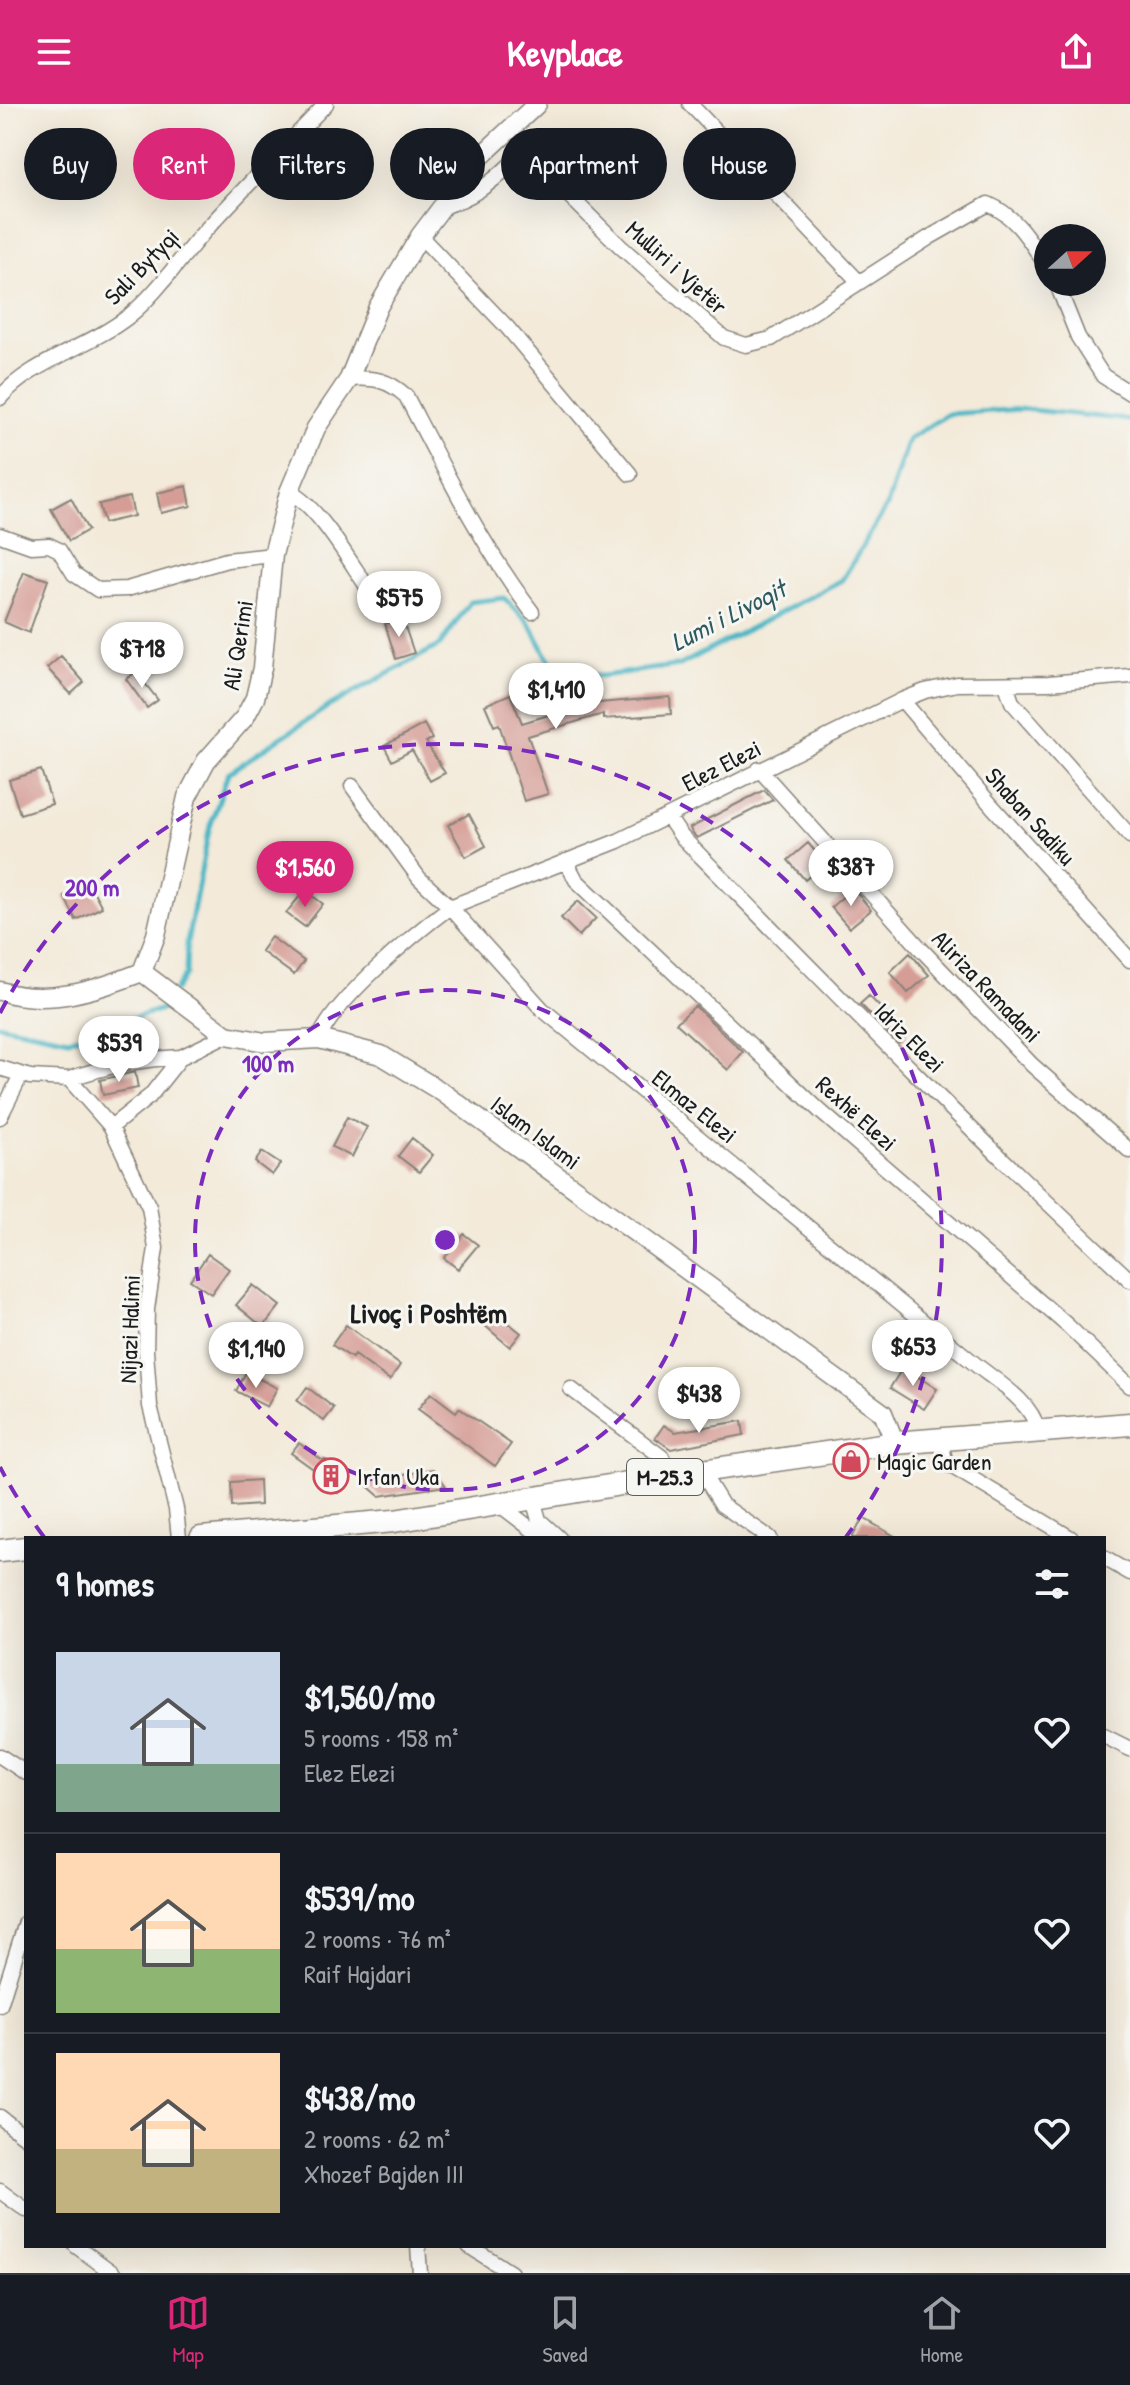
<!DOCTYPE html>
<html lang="en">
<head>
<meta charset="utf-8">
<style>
	body { margin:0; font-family:"Patrick Hand",sans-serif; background:#20242c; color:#f1f3f6; height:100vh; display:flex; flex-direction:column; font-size:30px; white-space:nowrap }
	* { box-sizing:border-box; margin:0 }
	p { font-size:26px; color:#9ea1a6 }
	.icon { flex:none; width:44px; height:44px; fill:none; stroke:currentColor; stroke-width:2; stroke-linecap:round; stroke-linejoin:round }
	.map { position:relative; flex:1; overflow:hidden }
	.panel { position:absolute; left:24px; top:1432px; width:1082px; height:712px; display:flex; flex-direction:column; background:#171b24; border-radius:0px; box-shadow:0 8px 32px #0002 }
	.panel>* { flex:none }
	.top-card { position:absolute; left:24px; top:24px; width:1082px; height:72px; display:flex; gap:16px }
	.needle { width:52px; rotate:69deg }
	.fabs { position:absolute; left:1034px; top:120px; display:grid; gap:16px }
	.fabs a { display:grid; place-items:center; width:72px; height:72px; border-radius:50%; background:#171b24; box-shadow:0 8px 32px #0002; font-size:40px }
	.price { position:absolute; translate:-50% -68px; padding:0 18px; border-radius:28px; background:#fff; color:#222; font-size:26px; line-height:52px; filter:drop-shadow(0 2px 4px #0008) }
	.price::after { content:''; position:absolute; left:50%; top:48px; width:24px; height:18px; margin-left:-12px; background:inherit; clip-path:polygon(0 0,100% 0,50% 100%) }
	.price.selected { background:#db2777; color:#fff }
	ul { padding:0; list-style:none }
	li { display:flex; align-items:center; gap:24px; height:200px; padding:0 32px }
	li+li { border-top:2px solid #363941 }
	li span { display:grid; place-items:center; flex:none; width:224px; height:160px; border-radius:0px; color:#555 }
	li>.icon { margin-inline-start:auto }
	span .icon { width:96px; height:96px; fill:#fffc; stroke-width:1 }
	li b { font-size:34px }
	h2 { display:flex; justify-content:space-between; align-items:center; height:96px; padding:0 32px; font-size:34px }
	.pill { padding:0 28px; border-radius:36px; background:#171b24; box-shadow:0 8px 32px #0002; font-size:28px; line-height:72px }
	.pill.selected { background:#db2777; color:#fff }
	header { display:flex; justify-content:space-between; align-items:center; height:104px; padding:0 32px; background:#db2777; color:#fff; font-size:36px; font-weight:800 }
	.tabs { display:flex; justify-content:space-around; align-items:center; height:112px; border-top:2px solid #363941; background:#171b24; font-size:22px; color:#9ea1a6 }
	.tabs a { display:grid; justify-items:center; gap:4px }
	.tabs .selected { color:#db2777 }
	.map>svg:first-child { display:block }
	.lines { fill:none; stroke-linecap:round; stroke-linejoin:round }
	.stream { stroke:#49b6c5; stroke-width:5 }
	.building { fill:#d69d96 }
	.minor-casing { stroke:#88837a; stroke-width:17 }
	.tertiary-casing { stroke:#88837a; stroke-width:21 }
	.primary-casing { stroke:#88837a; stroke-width:25 }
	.minor { stroke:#fff; stroke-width:14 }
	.tertiary { stroke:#fff; stroke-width:18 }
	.primary { stroke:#fff; stroke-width:22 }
	.ring { fill:none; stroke:#7b2cbf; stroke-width:4; stroke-dasharray:14 10 }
	.labels { text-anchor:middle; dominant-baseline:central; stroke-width:6; stroke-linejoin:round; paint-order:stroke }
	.shield { fill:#f6f6f2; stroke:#5d5d5c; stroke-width:2 }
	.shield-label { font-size:22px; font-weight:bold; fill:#1c1c1c }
	.street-label { font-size:24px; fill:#1c1c1c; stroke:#f6f6f2 }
	.poi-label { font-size:24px; fill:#1c1c1c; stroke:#f6f6f2; text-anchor:start }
	.water-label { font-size:26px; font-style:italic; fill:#2e5a60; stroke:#f6f6f2 }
	.quarter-label { font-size:28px; font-weight:bold; fill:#1c1c1c; stroke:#f6f6f2 }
	.centre { fill:#7b2cbf; stroke:#f6f6f2; stroke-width:4 }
	.ring-label { font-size:24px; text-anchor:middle; font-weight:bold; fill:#7b2cbf; stroke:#f6f6f2; stroke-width:6; stroke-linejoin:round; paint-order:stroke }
</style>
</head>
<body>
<header><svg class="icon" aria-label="menu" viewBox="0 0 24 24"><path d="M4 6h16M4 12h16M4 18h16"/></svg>Keyplace<svg class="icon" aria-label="share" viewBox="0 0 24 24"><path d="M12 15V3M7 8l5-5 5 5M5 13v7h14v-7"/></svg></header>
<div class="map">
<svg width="1130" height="2169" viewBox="0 0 1130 2169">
	<rect width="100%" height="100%" fill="#f6f6f2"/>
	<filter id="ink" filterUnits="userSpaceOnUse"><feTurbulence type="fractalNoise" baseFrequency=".0125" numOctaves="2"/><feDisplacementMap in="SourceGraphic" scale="16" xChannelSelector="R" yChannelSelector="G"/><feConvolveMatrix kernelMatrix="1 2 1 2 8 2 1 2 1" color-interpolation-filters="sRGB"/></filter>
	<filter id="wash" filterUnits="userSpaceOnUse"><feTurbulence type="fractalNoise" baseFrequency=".006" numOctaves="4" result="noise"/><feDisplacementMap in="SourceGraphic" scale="32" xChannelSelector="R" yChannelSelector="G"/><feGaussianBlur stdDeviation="1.8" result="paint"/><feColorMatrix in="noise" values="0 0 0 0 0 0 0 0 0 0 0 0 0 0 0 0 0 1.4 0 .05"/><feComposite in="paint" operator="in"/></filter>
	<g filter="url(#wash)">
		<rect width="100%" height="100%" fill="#f3ead9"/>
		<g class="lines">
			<path class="stream" d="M175,886L186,870L187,838L209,726L228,669L329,602L440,541L470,498L504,494L530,520L556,569L602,572L680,561L842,476L887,402L908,335L948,310L1022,305L1130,316
				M0,921L69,935L162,905L169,895"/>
		</g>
		<g id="blocks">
			<path class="building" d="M187,382L191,402L161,409L157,389Z
				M130,393L134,412L104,419L99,400Z
				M71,394L88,426L69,437L51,405Z
				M24,468L48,476L29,529L4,518Z
				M402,514L414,549L396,555L385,520Z
				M61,552L84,578L71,590L47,564Z
				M136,568L158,596L147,604L126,575Z
				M510,590L522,619L586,600L670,593L671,610L603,615V610L528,632L548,690L524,697L499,620L494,622L485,601Z
				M424,620L432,635L426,638L445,669L430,677L412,646L392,657L384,642Z
				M41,666L52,700L20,710L9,676Z
				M764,686L773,696L697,734L692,729L690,724Z
				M469,710L486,742L466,753L448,721Z
				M808,739L825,759L805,776L788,756Z
				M89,779L102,803L76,816L64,792Z
				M853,784L871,806L849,824L831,803Z
				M305,786L323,800L305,823L286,809Z
				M578,797L596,814L579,832L561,814Z
				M271,833L304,857L294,871L261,847Z
				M910,849L929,871L908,889L890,868Z
				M869,892L907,931L899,939L860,900Z
				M695,902L743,948L728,966L676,919Z
				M135,968L138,984L103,991L100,976Z
				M347,1013L367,1023L352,1053L332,1043Z
				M412,1034L433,1051L419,1068L398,1052Z
				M262,1048L280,1060L272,1071L255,1058Z
				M464,1130L478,1141L458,1165L444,1154Z
				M208,1150L229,1165L211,1190L190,1176Z
				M253,1181L280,1202L263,1223L236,1201Z
				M495,1208L521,1229L510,1243L484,1221Z
				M346,1221L400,1261L390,1276L354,1251L352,1254L332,1241Z
				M903,1263L937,1285L924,1305L890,1284Z
				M246,1268L277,1284L267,1303L236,1287Z
				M307,1283L334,1304L324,1317L297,1297Z
				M431,1289L456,1308L459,1304L511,1340L495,1362L418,1305Z
				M742,1317L744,1331L671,1345L655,1334L664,1321L675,1328Z
				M299,1339L323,1357L324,1355L349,1372L338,1389L312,1372L316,1367L291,1349Z
				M433,1365L446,1382L379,1392L363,1378Z
				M259,1376L260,1401L232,1403L231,1378Z
				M863,1414L898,1434H852Z"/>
		</g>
	</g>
	<g filter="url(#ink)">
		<use href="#blocks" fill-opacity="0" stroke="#88837a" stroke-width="2"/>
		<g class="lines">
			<defs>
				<path id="minor" d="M690,0L859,178
					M441,103C471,95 490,80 512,59L538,61L621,143L724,234L746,241L771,235L930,133L988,100C1017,112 1031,139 1048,164
					M420,132L507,223L630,370
					M1056,178L1078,233L1103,272L1130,289
					M349,275C374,273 388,276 406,292C444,365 482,442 532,508
					M0,294C31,257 90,243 129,212C157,189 179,156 203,129C243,85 285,43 326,0
					M289,388C318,401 351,460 370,487
					M0,431L31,442L49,441L59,446L74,470L98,486L127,485L227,456L273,451
					M1006,581L1012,598L1130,732
					M902,596L992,702L1130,856
					M759,665L920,844L1032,961L1130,1047
					M352,682L419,774L450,803L542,905L975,1260C997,1278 1031,1297 1038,1326
					M668,713L681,732C828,882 975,1033 1130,1176
					M566,757L576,776L820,1007L1068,1222L1130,1282
					M319,935C334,896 415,829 450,803L618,737L902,596L925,587L957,580L1049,579L1130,572
					M0,964L30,973L69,975L111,1023L149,1103L156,1144L147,1205L146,1247L150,1302L176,1405L179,1434
					M69,975C105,962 143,955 181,953
					M0,1013L21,971
					M111,1023L150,992L181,953L226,931
					M571,1285L662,1353L670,1372
					M940,1336L946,1359L1071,1434
					M701,1367L722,1401L770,1434
					M533,1395L539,1416L559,1434
					M500,1401L543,1434
					M1104,1454L1130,1469
					M1104,1632L1130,1645
					M0,1652L26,1669
					M0,1901L26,1818
					M0,2013L26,2033
					M0,2087L26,2106
					M76,2142L113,2169
					M418,2142L420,2169
					M469,2142L511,2169"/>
				<path id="tertiary" d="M142,868L156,831L187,693L206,657L245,613L255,594L262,564L273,451L289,388L316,324L349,275L378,203L420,132L478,55L537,0
					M142,868L226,931L265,938L319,935L381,951L442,988L883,1309L895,1339
					M0,887C48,902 97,886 142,868"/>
				<path id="primary" d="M201,1434L394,1417L701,1367L895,1339L1130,1320
					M0,1447L26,1444"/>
			</defs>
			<use href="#minor" class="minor-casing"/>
			<use href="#tertiary" class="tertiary-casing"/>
			<use href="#primary" class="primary-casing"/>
			<use href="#minor" class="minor"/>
			<use href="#tertiary" class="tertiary"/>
			<use href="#primary" class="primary"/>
		</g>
	</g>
	<g class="ring">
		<circle cx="445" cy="1136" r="250"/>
		<path d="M44 1433A499 499 0 0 1 0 1363M0 909A499 499 0 1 1 846 1433"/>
	</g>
	<defs>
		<symbol id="shop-ring" viewBox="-11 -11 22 22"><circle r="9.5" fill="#f6f6f2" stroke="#d1495b" stroke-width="1.5"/><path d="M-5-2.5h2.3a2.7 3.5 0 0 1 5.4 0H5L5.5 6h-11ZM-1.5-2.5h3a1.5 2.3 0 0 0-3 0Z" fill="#d1495b"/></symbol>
		<symbol id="building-ring" viewBox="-11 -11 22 22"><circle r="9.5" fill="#f6f6f2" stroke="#d1495b" stroke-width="1.5"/><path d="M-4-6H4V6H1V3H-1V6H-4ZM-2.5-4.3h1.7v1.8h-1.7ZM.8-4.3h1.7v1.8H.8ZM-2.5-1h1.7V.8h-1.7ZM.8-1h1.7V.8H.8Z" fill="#d1495b"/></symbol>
	</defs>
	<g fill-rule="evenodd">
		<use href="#shop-ring" x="831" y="1337" width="40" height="40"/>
		<use href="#building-ring" x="311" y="1352" width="40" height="40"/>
	</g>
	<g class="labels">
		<rect class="shield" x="627" y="1355" width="76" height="36" rx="6"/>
		<g class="shield-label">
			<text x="665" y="1373">M-25.3</text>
		</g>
		<g class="street-label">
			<text transform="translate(141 162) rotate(-46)">Sali Bytyqi</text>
			<text transform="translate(677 163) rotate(42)">Mulliri i Vjetër</text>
			<text transform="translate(237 541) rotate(-81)">Ali Qerimi</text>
			<text transform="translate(721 661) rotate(-27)">Elez Elezi</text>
			<text transform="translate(1031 712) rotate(48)">Shaban Sadiku</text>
			<text transform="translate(987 882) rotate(46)">Aliriza Ramadani</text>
			<text transform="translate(910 933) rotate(45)">Idriz Elezi</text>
			<text transform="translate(695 1002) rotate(39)">Elmaz Elezi</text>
			<text transform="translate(857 1009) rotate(42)">Rexhë Elezi</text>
			<text transform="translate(536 1028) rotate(37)">Islam Islami</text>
			<text transform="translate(129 1225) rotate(-88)">Nijazi Halimi</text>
		</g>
		<g class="poi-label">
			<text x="877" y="1357">Magic Garden</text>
			<text x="357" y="1372">Irfan Uka</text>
		</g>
		<g class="water-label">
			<text transform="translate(728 511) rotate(-27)">Lumi i Livoqit</text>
		</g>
		<g class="quarter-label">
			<text x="429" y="1209">Livoç i Poshtëm</text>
		</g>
	</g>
	<circle cx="445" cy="1136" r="12" class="centre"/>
	<g class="ring-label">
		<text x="92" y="792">200 m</text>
		<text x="268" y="968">100 m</text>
	</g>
</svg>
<div class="fabs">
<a><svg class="needle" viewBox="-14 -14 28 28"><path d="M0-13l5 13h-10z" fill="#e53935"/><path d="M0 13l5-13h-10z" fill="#9ea1a6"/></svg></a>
</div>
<b class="price" style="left:399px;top:535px">$575</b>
<b class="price" style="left:142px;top:586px">$718</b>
<b class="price" style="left:556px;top:627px">$1,410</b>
<b class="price" style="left:851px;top:804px">$387</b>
<b class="price selected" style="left:305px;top:805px">$1,560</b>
<b class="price" style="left:119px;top:980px">$539</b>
<b class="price" style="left:913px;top:1284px">$653</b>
<b class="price" style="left:256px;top:1286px">$1,140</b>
<b class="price" style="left:699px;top:1331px">$438</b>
<div class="top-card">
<a class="pill">Buy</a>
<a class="pill selected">Rent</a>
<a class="pill">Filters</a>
<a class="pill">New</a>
<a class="pill">Apartment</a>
<a class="pill">House</a>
</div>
<section class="panel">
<h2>9 homes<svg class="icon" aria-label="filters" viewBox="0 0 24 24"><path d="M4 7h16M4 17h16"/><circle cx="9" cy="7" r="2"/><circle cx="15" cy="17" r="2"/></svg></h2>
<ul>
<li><span style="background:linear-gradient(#c9d6e8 70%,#7fa58c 0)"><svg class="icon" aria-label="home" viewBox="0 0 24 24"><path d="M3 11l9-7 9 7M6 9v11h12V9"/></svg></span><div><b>$1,560/mo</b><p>5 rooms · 158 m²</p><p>Elez Elezi</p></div><svg class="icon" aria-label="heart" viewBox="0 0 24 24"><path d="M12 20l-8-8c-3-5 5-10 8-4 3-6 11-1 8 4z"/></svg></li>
<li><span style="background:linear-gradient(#ffd9b3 60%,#8fb573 0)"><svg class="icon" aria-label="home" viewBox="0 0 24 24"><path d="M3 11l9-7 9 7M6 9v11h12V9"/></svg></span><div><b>$539/mo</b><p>2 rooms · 76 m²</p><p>Raif Hajdari</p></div><svg class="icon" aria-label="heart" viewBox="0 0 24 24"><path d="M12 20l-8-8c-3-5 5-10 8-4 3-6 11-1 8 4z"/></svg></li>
<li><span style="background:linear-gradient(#ffd9b3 60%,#c2b280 0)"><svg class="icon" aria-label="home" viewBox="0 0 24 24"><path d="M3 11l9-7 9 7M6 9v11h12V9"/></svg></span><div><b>$438/mo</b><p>2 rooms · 62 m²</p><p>Xhozef Bajden III</p></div><svg class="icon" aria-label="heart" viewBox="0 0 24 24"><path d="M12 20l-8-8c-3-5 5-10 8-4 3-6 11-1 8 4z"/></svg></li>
</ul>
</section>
</div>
<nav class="tabs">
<a class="selected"><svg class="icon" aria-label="map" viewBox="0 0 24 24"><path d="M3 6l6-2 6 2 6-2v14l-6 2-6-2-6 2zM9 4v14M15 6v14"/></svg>Map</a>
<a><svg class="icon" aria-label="saved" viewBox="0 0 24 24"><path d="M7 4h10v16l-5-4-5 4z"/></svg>Saved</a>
<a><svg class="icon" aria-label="home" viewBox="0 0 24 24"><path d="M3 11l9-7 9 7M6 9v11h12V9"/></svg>Home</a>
</nav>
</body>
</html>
